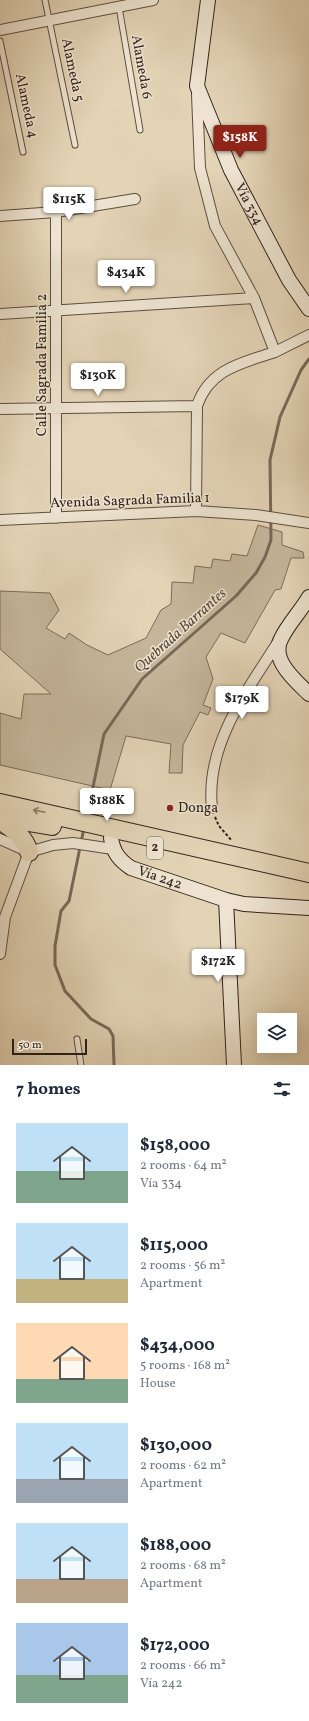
<!DOCTYPE html>
<html lang="en">
<head>
<meta charset="utf-8">
<style>
	body { margin:0; font-family:Vollkorn,serif; background:#f2f2f3; color:#1f2937; height:100vh; display:flex; flex-direction:column; font-size:15px; white-space:nowrap }
	* { box-sizing:border-box; margin:0 }
	p { font-size:13px; color:#747a83 }
	.icon { flex:none; width:22px; height:22px; fill:none; stroke:currentColor; stroke-width:2; stroke-linecap:round; stroke-linejoin:round }
	.map { position:relative; height:1065px; overflow:hidden }
	.panel { display:flex; flex-direction:column; background:#fff; flex:1 }
	.panel>* { flex:none }
	.tools { position:absolute; left:257px; top:1013px; display:grid; gap:8px }
	.tools a { display:grid; place-items:center; width:40px; height:40px; border-radius:0px; background:#fff; box-shadow:0 4px 16px #0002; font-size:20px }
	.scale { position:absolute; left:12px; bottom:10px; width:75px; box-sizing:border-box; padding-left:4px; border:2px solid #32221a; border-top:0; font-size:11px; line-height:14px; white-space:nowrap; color:#32221a; -webkit-text-stroke:3px #ede3d0; paint-order:stroke }
	.price { position:absolute; translate:-50% -34px; padding:0 9px; border-radius:4px; background:#fff; color:#222; font-size:13px; line-height:26px; filter:drop-shadow(0 1px 2px #0008) }
	.price::after { content:''; position:absolute; left:50%; top:24px; width:12px; height:9px; margin-left:-6px; background:inherit; clip-path:polygon(0 0,100% 0,50% 100%) }
	.price.on { background:#8f2418; color:#fff }
	ul { padding:0; list-style:none }
	li { display:flex; align-items:center; gap:12px; height:100px; padding:0 16px }
	li span { display:grid; place-items:center; flex:none; width:112px; height:80px; border-radius:0px; color:#555 }
	li>.icon { margin-inline-start:auto }
	span .icon { width:48px; height:48px; fill:#fffc; stroke-width:1 }
	li b { font-size:17px }
	h2 { display:flex; justify-content:space-between; align-items:center; height:48px; padding:0 16px; font-size:17px }
	.map>svg:first-child { display:block }
	.green { fill:#c5b69b; stroke:#7c6c5a }
	.lines { fill:none; stroke-linecap:round; stroke-linejoin:round }
	.stream { stroke:#786858; stroke-width:3 }
	.lane-casing { stroke:#5e4e41; stroke-width:7 }
	.street-casing { stroke:#5e4e41; stroke-width:12 }
	.secondary-casing { stroke:#32221a; stroke-width:16 }
	.highway-casing { stroke:#32221a; stroke-width:20 }
	.path { stroke:#32221a; stroke-width:2; stroke-dasharray:3 2; stroke-linecap:butt }
	.lane { stroke:#ede3d0; stroke-width:5 }
	.street { stroke:#ede3d0; stroke-width:10 }
	.secondary { stroke:#ede3d0; stroke-width:14 }
	.highway { stroke:#e3d4b6; stroke-width:18 }
	.oneway { stroke:#8a7b68 }
	.poi-dot { fill:#8f2418; stroke:#ede3d0; stroke-width:1.5 }
	.labels { text-anchor:middle; dominant-baseline:central; stroke-width:3; stroke-linejoin:round; paint-order:stroke }
	.shield { fill:#ede3d0; stroke:#6a5c51; stroke-width:1 }
	.shield-label { font-size:13px; font-weight:bold; fill:#32221a }
	.street-label { font-size:14px; fill:#32221a; stroke:#ede3d0 }
	.poi-label { font-size:14px; fill:#32221a; stroke:#ede3d0; text-anchor:start }
	.water-label { font-size:15px; font-style:italic; fill:#5b4b3e; stroke:#ede3d0 }
</style>
</head>
<body>
<div class="map">
<svg width="309" height="1065" viewBox="0 0 309 1065">
	<rect width="100%" height="100%" fill="#e3d4b6"/>
	<filter id="stains"><feTurbulence type="fractalNoise" baseFrequency=".005" numOctaves="4"/><feColorMatrix values="0 0 0 0 .2 0 0 0 0 .09 0 0 0 0 .02 0 0 0 .5 -.17"/></filter>
	<radialGradient id="worn" r=".72"><stop offset=".6" stop-color="#630" stop-opacity="0"/><stop offset="1" stop-color="#630" stop-opacity=".3"/></radialGradient>
	<path class="green" d="M258,525L282,532V545L303,552L304,558H291L281,589L275,590L245,643L221,633L206,657L213,679L203,705L211,708L208,715L200,712L183,745L182,773H169L171,744L126,736L110,790L0,765V713L21,719L24,694H51L0,649V591L50,593L59,610L46,628L65,639L69,633L87,645L108,655L146,638L161,610L171,604L172,582L193,583L195,566L211,568L213,559L230,561L232,554L247,556Z"/>
	<g class="lines">
		<path class="stream" d="M87,816L104,734L142,679L236,596L256,573L265,557L271,540L270,460L280,417L301,370L309,359
			M84,828L69,901L61,911L55,946V965L65,991L91,1019L109,1029L113,1036L114,1065"/>
		<defs>
			<path id="lane" d="M45,0L75,145
				M119,7L140,130
				M0,41L23,152
				M77,1039L81,1065"/>
			<path id="street" d="M0,30L153,0
				M0,216L56,212L135,199
				M0,314L254,298
				M275,352L309,335
				M0,409L197,406
				M196,511L197,406C209,369 242,363 275,352L254,298L215,226L200,168L197,95
				M56,518V212
				M0,520L196,511L256,515L309,523
				M212,808C205,745 247,691 278,642
				M0,839L29,852L53,845L73,843L113,849
				M0,954L5,917L29,852"/>
			<g id="secondary">
				<path id="s1" d="M208,0L197,86L231,170L289,280L309,309"/>
				<path d="M309,597C301,611 288,624 281,639C270,660 296,681 309,694"/>
				<path id="s2" d="M126,830L114,833L111,838C113,852 119,860 131,868L226,900L244,904L309,908"/>
				<path d="M226,900L234,1065"/>
			</g>
			<path id="highway" d="M0,803L309,873
				M0,817L52,826
				M0,820C13,829 24,836 29,852"/>
		</defs>
		<use href="#lane" class="lane-casing"/>
		<use href="#street" class="street-casing"/>
		<use href="#secondary" class="secondary-casing"/>
		<use href="#highway" class="highway-casing"/>
		<path class="path" d="M215,817L219,826L232,841"/>
		<use href="#lane" class="lane"/>
		<use href="#street" class="street"/>
		<use href="#secondary" class="secondary"/>
		<use href="#highway" class="highway"/>
	</g>
	<defs><path id="oneway-shaft" d="M-6 0H5M1.5-3L5.5 0L1.5 3" fill="none" stroke-width="1.6" stroke-linecap="round" stroke-linejoin="round"/></defs>
	<use class="oneway" href="#oneway-shaft" transform="translate(39 811) rotate(-168)"/>
	<circle class="poi-dot" cx="170" cy="808" r="4"/>
	<g class="labels">
		<rect class="shield" x="147" y="837" width="16" height="22" rx="3"/>
		<g class="shield-label">
			<text x="155" y="848">2</text>
		</g>
		<g class="street-label">
			<text transform="translate(141 67) rotate(80)">Alameda 6</text>
			<text transform="translate(72 70) rotate(78)">Alameda 5</text>
			<text transform="translate(26 106) rotate(78)">Alameda 4</text>
			<text stroke="none"><textPath href="#s1" startOffset="216">Vía 334</textPath></text>
			<text transform="translate(42 365) rotate(-90)">Calle Sagrada Familia 2</text>
			<text transform="translate(130 501) rotate(-2)">Avenida Sagrada Familia 1</text>
			<text stroke="none"><textPath href="#s2" startOffset="86">Vía 242</textPath></text>
		</g>
		<g class="poi-label">
			<text x="178" y="808">Donga</text>
		</g>
		<g class="water-label">
			<text transform="translate(181 631) rotate(-42)">Quebrada Barrantes</text>
		</g>
	</g>
	<rect width="100%" height="100%" filter="url(#stains)"/>
	<rect width="100%" height="100%" fill="url(#worn)"/>
</svg>
<div class="tools">
<a><svg class="icon" aria-label="layers" viewBox="0 0 24 24"><path d="M12 4l9 5-9 5-9-5zM3 14l9 5 9-5"/></svg></a>
</div>
<div class="scale">50 m</div>
<b class="price on" style="left:240px;top:159px">$158K</b>
<b class="price" style="left:69px;top:221px">$115K</b>
<b class="price" style="left:126px;top:294px">$434K</b>
<b class="price" style="left:98px;top:397px">$130K</b>
<b class="price" style="left:242px;top:720px">$179K</b>
<b class="price" style="left:107px;top:822px">$188K</b>
<b class="price" style="left:218px;top:983px">$172K</b>
</div>
<section class="panel">
<h2>7 homes<svg class="icon" aria-label="filters" viewBox="0 0 24 24"><path d="M4 7h16M4 17h16"/><circle cx="9" cy="7" r="2"/><circle cx="15" cy="17" r="2"/></svg></h2>
<ul>
<li><span style="background:linear-gradient(#bfe0f5 60%,#7fa58c 0)"><svg class="icon" aria-label="home" viewBox="0 0 24 24"><path d="M3 11l9-7 9 7M6 9v11h12V9"/></svg></span><div><b>$158,000</b><p>2 rooms · 64 m²</p><p>Vía 334</p></div></li>
<li><span style="background:linear-gradient(#bfe0f5 70%,#c2b280 0)"><svg class="icon" aria-label="home" viewBox="0 0 24 24"><path d="M3 11l9-7 9 7M6 9v11h12V9"/></svg></span><div><b>$115,000</b><p>2 rooms · 56 m²</p><p>Apartment</p></div></li>
<li><span style="background:linear-gradient(#ffd9b3 70%,#7fa58c 0)"><svg class="icon" aria-label="home" viewBox="0 0 24 24"><path d="M3 11l9-7 9 7M6 9v11h12V9"/></svg></span><div><b>$434,000</b><p>5 rooms · 168 m²</p><p>House</p></div></li>
<li><span style="background:linear-gradient(#bfe0f5 70%,#9aa5b1 0)"><svg class="icon" aria-label="home" viewBox="0 0 24 24"><path d="M3 11l9-7 9 7M6 9v11h12V9"/></svg></span><div><b>$130,000</b><p>2 rooms · 62 m²</p><p>Apartment</p></div></li>
<li><span style="background:linear-gradient(#bfe0f5 70%,#b9a48a 0)"><svg class="icon" aria-label="home" viewBox="0 0 24 24"><path d="M3 11l9-7 9 7M6 9v11h12V9"/></svg></span><div><b>$188,000</b><p>2 rooms · 68 m²</p><p>Apartment</p></div></li>
<li><span style="background:linear-gradient(#a9c7e8 65%,#7fa58c 0)"><svg class="icon" aria-label="home" viewBox="0 0 24 24"><path d="M3 11l9-7 9 7M6 9v11h12V9"/></svg></span><div><b>$172,000</b><p>2 rooms · 66 m²</p><p>Vía 242</p></div></li>
</ul>
</section>
</body>
</html>
